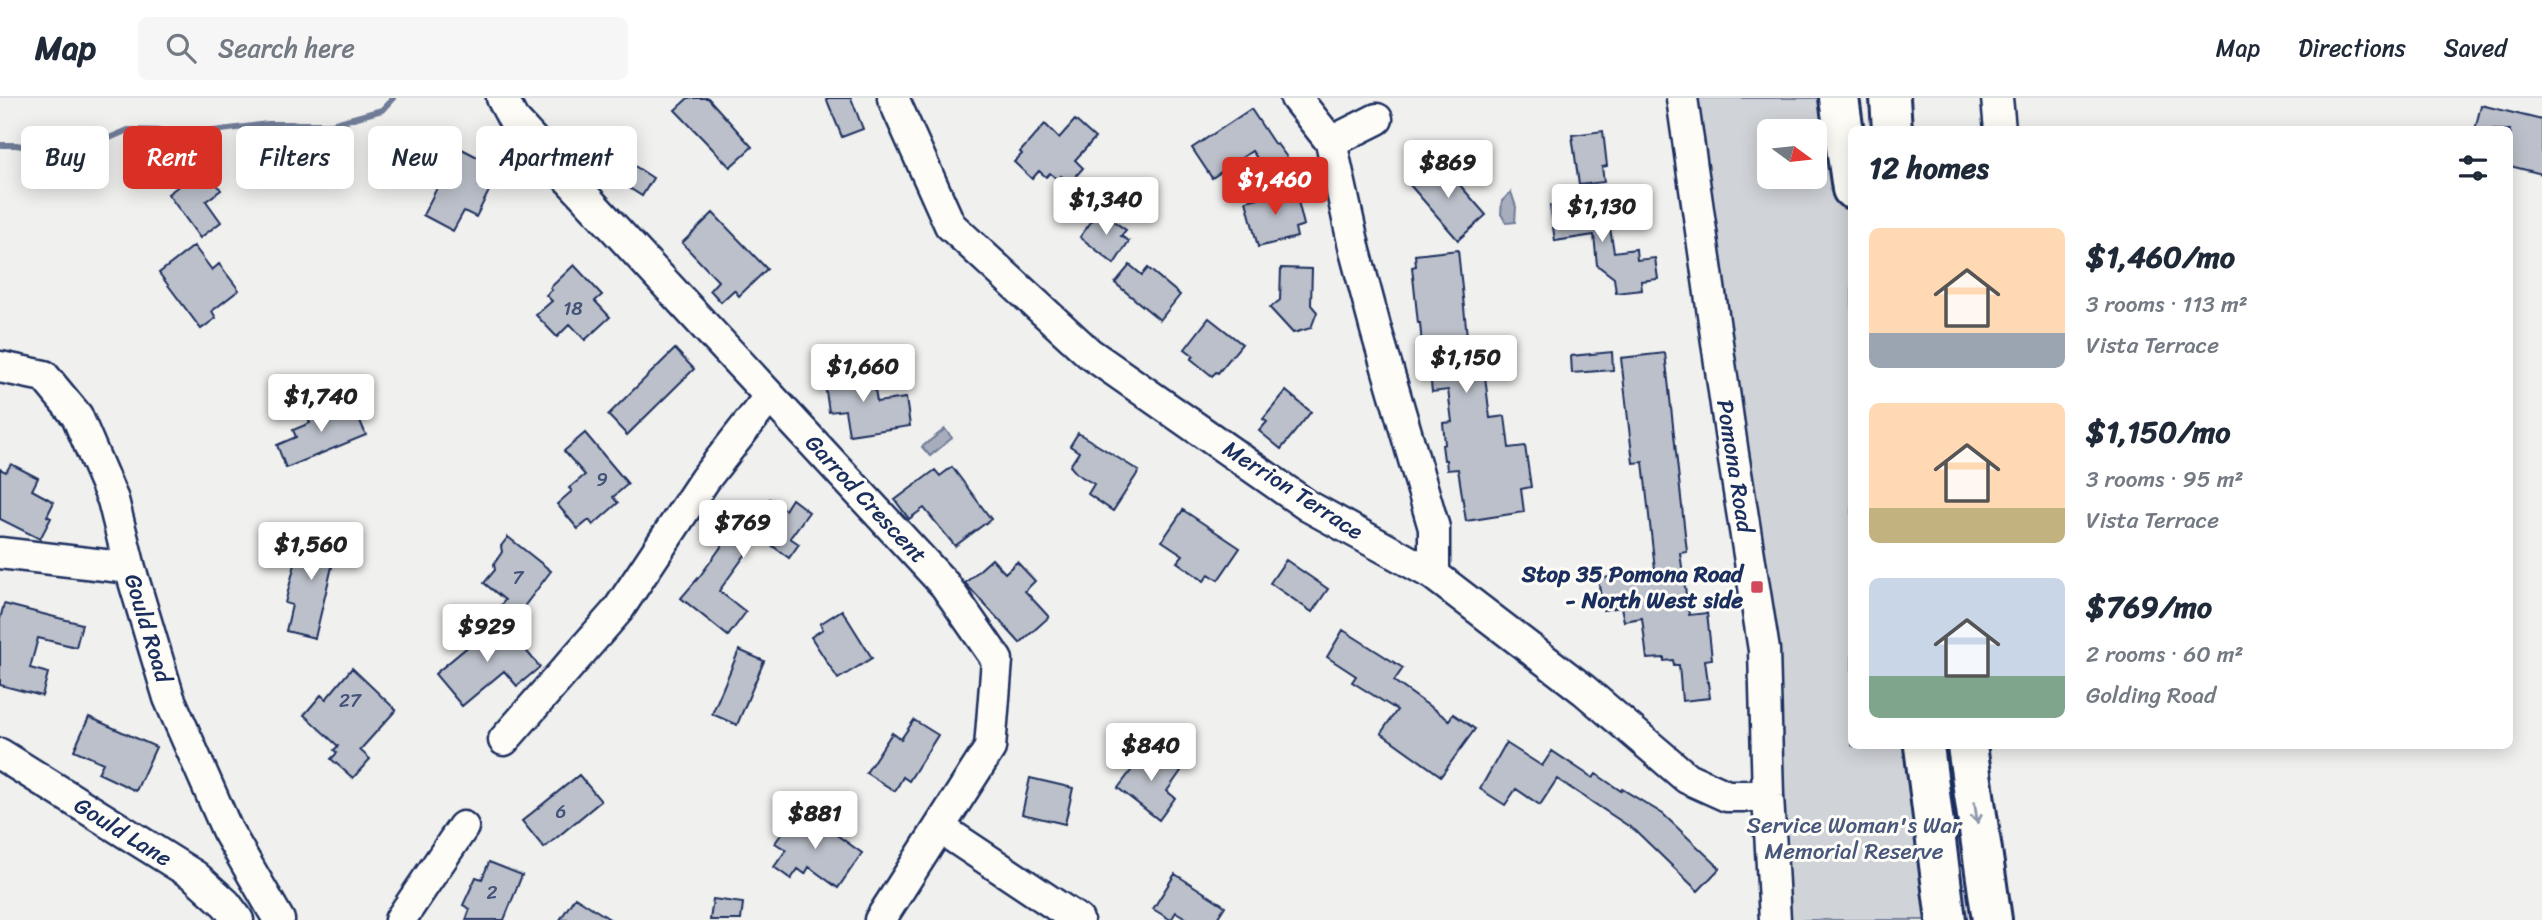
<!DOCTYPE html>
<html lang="en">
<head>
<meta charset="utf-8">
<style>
	body { margin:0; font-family:Sriracha,sans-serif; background:#f6f6f7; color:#1f2937; height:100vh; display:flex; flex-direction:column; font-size:26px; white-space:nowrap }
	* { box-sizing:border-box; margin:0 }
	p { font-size:23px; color:#747a83 }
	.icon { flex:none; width:38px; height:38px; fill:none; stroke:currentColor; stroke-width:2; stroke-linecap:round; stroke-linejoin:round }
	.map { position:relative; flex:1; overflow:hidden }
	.panel { position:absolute; left:1848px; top:28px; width:665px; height:623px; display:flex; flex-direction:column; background:#fff; border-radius:10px; box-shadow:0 4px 18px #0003 }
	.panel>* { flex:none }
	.top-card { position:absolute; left:21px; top:28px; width:665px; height:63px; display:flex; gap:14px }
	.needle { width:46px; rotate:105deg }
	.buttons { position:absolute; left:1757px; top:21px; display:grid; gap:14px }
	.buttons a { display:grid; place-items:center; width:70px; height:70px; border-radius:10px; background:#fff; box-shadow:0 4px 18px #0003; font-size:35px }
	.price { position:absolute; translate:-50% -60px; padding:0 16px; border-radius:7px; background:#fff; color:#222; font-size:23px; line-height:46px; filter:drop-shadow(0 2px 4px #0008) }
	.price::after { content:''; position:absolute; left:50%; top:42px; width:21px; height:16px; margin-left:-10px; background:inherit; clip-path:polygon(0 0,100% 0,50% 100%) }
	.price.current { background:#d93025; color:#fff }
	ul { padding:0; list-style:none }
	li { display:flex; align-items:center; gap:21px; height:175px; padding:0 21px }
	li span { display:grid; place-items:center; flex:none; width:196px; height:140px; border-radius:10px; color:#555 }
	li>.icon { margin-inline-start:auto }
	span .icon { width:84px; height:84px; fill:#fffc; stroke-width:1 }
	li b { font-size:30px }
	h2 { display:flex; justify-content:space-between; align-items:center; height:84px; padding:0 21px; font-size:30px }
	.tag { padding:0 24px; border-radius:10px; background:#fff; box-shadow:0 4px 18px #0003; font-size:24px; line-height:63px }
	.tag.current { background:#d93025; color:#fff }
	header { display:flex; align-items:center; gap:42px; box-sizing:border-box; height:98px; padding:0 35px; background:#fff; border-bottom:2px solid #e0e1e3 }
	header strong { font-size:33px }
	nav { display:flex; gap:38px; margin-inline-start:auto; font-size:24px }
	.search { width:490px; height:63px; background:#f6f6f7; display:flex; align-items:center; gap:18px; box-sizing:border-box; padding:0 24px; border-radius:10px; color:#747a83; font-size:26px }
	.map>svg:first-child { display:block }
	.green { fill:#d0d3d8; stroke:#76819b; stroke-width:2; fill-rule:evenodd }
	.water { fill:#a7adbd; stroke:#6f7b97; stroke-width:2 }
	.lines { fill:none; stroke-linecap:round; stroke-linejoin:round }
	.stream { stroke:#6f7b97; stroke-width:6 }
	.building { fill:#bbc0ca; stroke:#1b2f5e; stroke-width:2 }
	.minor-casing { stroke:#1b2f5e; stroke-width:35 }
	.highway-casing { stroke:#1b2f5e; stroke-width:44 }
	.minor { stroke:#fdfcf7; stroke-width:30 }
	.highway { stroke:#fdfcf7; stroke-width:38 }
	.oneway { stroke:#8c96aa }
	.poi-dot { fill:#d1495b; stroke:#fdfcf7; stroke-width:2.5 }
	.labels { text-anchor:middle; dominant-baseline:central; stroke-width:6; stroke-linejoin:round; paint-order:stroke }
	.number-label { font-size:19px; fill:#435379 }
	.street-label { font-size:23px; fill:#1b2f5e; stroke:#fdfcf7 }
	.poi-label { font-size:23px; font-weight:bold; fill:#1b2f5e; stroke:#fdfcf7; text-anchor:end }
	.park-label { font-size:23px; fill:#48587c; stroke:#fdfcf7 }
</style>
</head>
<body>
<header>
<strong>Map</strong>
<div class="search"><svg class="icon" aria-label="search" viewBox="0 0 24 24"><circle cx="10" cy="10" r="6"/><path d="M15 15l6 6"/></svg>Search here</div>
<nav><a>Map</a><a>Directions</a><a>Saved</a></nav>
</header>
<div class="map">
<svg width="2542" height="822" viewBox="0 0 2542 822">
	<rect width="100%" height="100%" fill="#f0f0ee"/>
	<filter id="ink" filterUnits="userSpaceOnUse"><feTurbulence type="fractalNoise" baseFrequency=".0143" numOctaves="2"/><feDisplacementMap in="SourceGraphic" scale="14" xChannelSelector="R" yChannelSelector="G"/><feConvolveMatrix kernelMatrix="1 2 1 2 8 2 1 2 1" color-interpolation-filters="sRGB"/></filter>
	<g filter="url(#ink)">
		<path class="green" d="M1682,0H1839L1852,91V648H1924L1946,822H1778L1764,552ZM1769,33H1815V79H1769Z"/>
		<path class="water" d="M1511,94L1516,109L1515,124L1506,125L1501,116L1502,103Z
			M945,331L952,340L930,358L922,349Z"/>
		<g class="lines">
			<path class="stream" d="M0,47H16L72,56L128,32L206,34L268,26H332L382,12L393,0"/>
		</g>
		<path class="building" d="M688,0H708L752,49L730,69L675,12Z
			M826,0H851L863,31L842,39Z
			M2481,7L2542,22V76L2510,68V32H2475Z
			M1251,11L1275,47L1277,46L1289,62L1268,76L1252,53L1212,80L1192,50Z
			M1075,22L1095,40L1075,62L1083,70L1070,85L1061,78L1058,82L1050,75L1046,79L1039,73L1032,81L1014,64L1022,56L1020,54L1045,26L1059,40Z
			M1603,33L1607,68L1602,69L1604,84L1579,87L1572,37Z
			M458,49L491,66L479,88L489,93L476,119L464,113L453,133L423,117Z
			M621,59L653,80L642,98L609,77Z
			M1438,62L1486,117L1458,142L1410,87Z
			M204,69L221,92L206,103L221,124L200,140L168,96Z
			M1295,91L1304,127L1295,130L1297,139L1258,149L1246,103Z
			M1595,100L1598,120L1608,118L1614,154L1636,151L1637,162L1655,160L1658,181L1641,183L1642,192L1616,195L1614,180L1597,167L1594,137L1555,143L1550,108Z
			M1099,113L1126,132L1121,138L1129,143L1114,166L1080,139Z
			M713,115L767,171L739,198L734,192L721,204L710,192L718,183L682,145Z
			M194,148L212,172L219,166L239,192L212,213L216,220L201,231L159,175Z
			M1458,152L1467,238L1480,237L1490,320L1505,318L1509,350L1525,348L1531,389L1521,391L1524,414L1466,423L1458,371L1447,372L1446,362H1444L1442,347L1445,346L1443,325L1452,324L1448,292L1432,294L1428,257L1423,258L1420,225H1418L1412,169L1416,168L1415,157Z
			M574,167L602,197L595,203L610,219L585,242L570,226L557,239L536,217L552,203L546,197L552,192L550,190Z
			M1130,167L1142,177L1148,170L1180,197L1160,222L1115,185Z
			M1281,170L1312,171L1311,207L1317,214L1311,230L1293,235L1270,210L1280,202Z
			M1209,220L1242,246L1218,275L1216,274L1212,278L1191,261L1194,258L1185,251Z
			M675,251L694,271L627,337L608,317Z
			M1612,254L1613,272L1572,275L1571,258Z
			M1665,255L1687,454L1680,455L1689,517L1707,515L1712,561L1705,562L1710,600L1682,603L1679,567H1674L1673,562L1664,563V560L1647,561L1642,520L1624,523L1621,509L1603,512L1598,481L1655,471L1643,364L1633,365L1621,260Z
			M850,269L853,288L874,285L877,304L906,300L910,328L849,337L845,312L829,314L823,273Z
			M1286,293L1311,314L1281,351L1259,333L1267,324L1263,321Z
			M333,302L340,319L356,313L366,337L286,370L277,347L296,339L293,332L310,325L305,314Z
			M585,335L628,386L613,399L618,405L593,427L589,422L578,431L557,406L572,393L569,390L585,377L564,353Z
			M1078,335L1139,373L1113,413L1088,396L1094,386L1077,376L1070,368L1079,354L1070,348Z
			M11,366L38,380L32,392L54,404L47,418L51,420L40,441L0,421V371L6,374Z
			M952,369L991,421L955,448L924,410L909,421L895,402L935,372L940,378Z
			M770,401L785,412L792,401L809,414L790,440L799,446L789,460L759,438L719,493L746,514L728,538L681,500L700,478L753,405L763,412Z
			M1183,412L1240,450L1218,482L1209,476L1204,483L1177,464L1183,457L1162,443Z
			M310,428L340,435L315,540L286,533L292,507L285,505L297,458L303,459Z
			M508,439L551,473L516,519L501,507L505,502L484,485L495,472L494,466L502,454L501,448Z
			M992,461L1005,475L1017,464L1035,483L1025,493L1049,519L1020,545L965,485Z
			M1286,462L1328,491L1312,514L1270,485Z
			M4,506L82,526L76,549L38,540L30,570L48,575L42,598L0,587V521Z
			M842,512L872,560L838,581L811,539L823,531L820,526Z
			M500,522L540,569L517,588L504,573L462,608L435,576Z
			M1343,532L1403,570L1394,583L1449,622L1453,616L1475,631L1441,678L1381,635L1397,612L1352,584L1356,578L1327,559Z
			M739,552L764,563L737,627L712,616Z
			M352,570L396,612L360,652L370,661L353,680L331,661L337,655L334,652L338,648L304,617L321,597L326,601Z
			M89,619L156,649L136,693L98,675L103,665L74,652Z
			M914,622L938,637L909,683L903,679L895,693L866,675L892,635L901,641Z
			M1506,645L1542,668L1552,653L1593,680L1596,676L1621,693L1622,691L1663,716L1720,770L1698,793L1636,733L1557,681L1540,707L1516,691L1505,707L1480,691Z
			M1149,649L1181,673L1167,693L1175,700L1159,722L1118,690Z
			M579,677L601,703L544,750L522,723Z
			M1030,680L1073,690L1065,726L1022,716Z
			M795,717L806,724L810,718L862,755L838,790L809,769L805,776L798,771L791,781L774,769L786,752L775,745Z
			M489,764L522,777L504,822H466L470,811L463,807L476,779L482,781Z
			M1175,776L1225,808L1216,822H1189L1176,814L1171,822L1153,811Z
			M575,799L611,822H560Z
			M713,801L743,805L741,822H710Z"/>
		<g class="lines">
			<defs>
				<path id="minor" d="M502,0L513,21L945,487L997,562L990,650L880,822
					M893,0L950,127L1089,255L1308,408L1434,477L1584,592L1687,680L1727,698H1768
					M1296,0L1331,44L1355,153L1376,232L1434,430V477
					M1682,0L1733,356L1764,552L1768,698L1775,822
					M1997,0L2000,32
					M1331,44L1377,21
					M0,269L44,278L77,318L113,402L130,470L169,600L227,732L279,822
					M0,455L130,470
					M504,642L618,512L705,381L770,298
					M0,656L195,778L226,806L238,822
					M940,730L1078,822
					M400,822L463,729"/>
				<path id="highway" d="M1839,0L1852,91
					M1890,0L1892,32
					M1924,648L1946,822
					M1967,648L1992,822"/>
			</defs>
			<use href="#minor" class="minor-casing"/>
			<use href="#highway" class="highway-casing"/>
			<use href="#minor" class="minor"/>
			<use href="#highway" class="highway"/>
		</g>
		<defs><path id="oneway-shaft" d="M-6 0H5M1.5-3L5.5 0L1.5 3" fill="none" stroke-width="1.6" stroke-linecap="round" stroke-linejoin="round" transform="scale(1.75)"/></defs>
		<use class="oneway" href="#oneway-shaft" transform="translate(1976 715) rotate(82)"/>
	</g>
	<rect class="poi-dot" x="1750" y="482" width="14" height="14" rx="3.5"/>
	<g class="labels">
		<g class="number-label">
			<text x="573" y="210">18</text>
			<text x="602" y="381">9</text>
			<text x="518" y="479">7</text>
			<text x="350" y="602">27</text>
			<text x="561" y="713">6</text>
			<text x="492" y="794">2</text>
		</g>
		<g class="street-label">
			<text transform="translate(1735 368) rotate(81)">Pomona Road</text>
			<text transform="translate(1293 392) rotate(33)">Merrion Terrace</text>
			<text transform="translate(866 401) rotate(47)">Garrod Crescent</text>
			<text transform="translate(148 530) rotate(73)">Gould Road</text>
			<text transform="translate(123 734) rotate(32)">Gould Lane</text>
		</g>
		<g class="poi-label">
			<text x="1743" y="476">Stop 35 Pomona Road<tspan x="1743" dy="26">- North West side</tspan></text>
		</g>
		<g class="park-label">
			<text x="1854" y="727">Service Woman's War<tspan x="1854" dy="26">Memorial Reserve</tspan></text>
		</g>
	</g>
</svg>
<div class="buttons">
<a><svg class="needle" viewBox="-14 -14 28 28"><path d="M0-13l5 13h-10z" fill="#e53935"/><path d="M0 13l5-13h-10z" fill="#747a83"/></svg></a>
</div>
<b class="price" style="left:1448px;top:102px">$869</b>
<b class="price current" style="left:1275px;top:119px">$1,460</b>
<b class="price" style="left:1106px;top:139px">$1,340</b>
<b class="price" style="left:1602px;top:146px">$1,130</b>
<b class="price" style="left:1466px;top:297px">$1,150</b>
<b class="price" style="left:863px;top:306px">$1,660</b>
<b class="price" style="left:321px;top:336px">$1,740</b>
<b class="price" style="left:743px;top:462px">$769</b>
<b class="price" style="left:311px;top:484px">$1,560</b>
<b class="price" style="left:487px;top:566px">$929</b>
<b class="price" style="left:1151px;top:685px">$840</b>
<b class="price" style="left:815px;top:753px">$881</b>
<div class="top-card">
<a class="tag">Buy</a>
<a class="tag current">Rent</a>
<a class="tag">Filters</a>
<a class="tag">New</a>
<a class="tag">Apartment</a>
</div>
<section class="panel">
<h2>12 homes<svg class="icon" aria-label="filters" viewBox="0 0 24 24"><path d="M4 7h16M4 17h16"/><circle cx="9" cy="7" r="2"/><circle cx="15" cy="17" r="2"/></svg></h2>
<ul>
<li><span style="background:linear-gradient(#ffd9b3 75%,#9aa5b1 0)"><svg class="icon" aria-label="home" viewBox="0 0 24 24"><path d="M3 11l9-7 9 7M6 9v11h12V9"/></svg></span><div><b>$1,460/mo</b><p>3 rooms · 113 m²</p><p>Vista Terrace</p></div></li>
<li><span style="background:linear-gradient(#ffd9b3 75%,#c2b280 0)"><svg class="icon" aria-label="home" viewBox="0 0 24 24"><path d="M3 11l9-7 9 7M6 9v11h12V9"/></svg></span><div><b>$1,150/mo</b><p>3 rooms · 95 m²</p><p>Vista Terrace</p></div></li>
<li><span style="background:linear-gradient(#c9d6e8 70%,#7fa58c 0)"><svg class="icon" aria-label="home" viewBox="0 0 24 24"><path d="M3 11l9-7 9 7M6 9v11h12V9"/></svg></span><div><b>$769/mo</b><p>2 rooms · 60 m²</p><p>Golding Road</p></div></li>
</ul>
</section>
</div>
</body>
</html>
